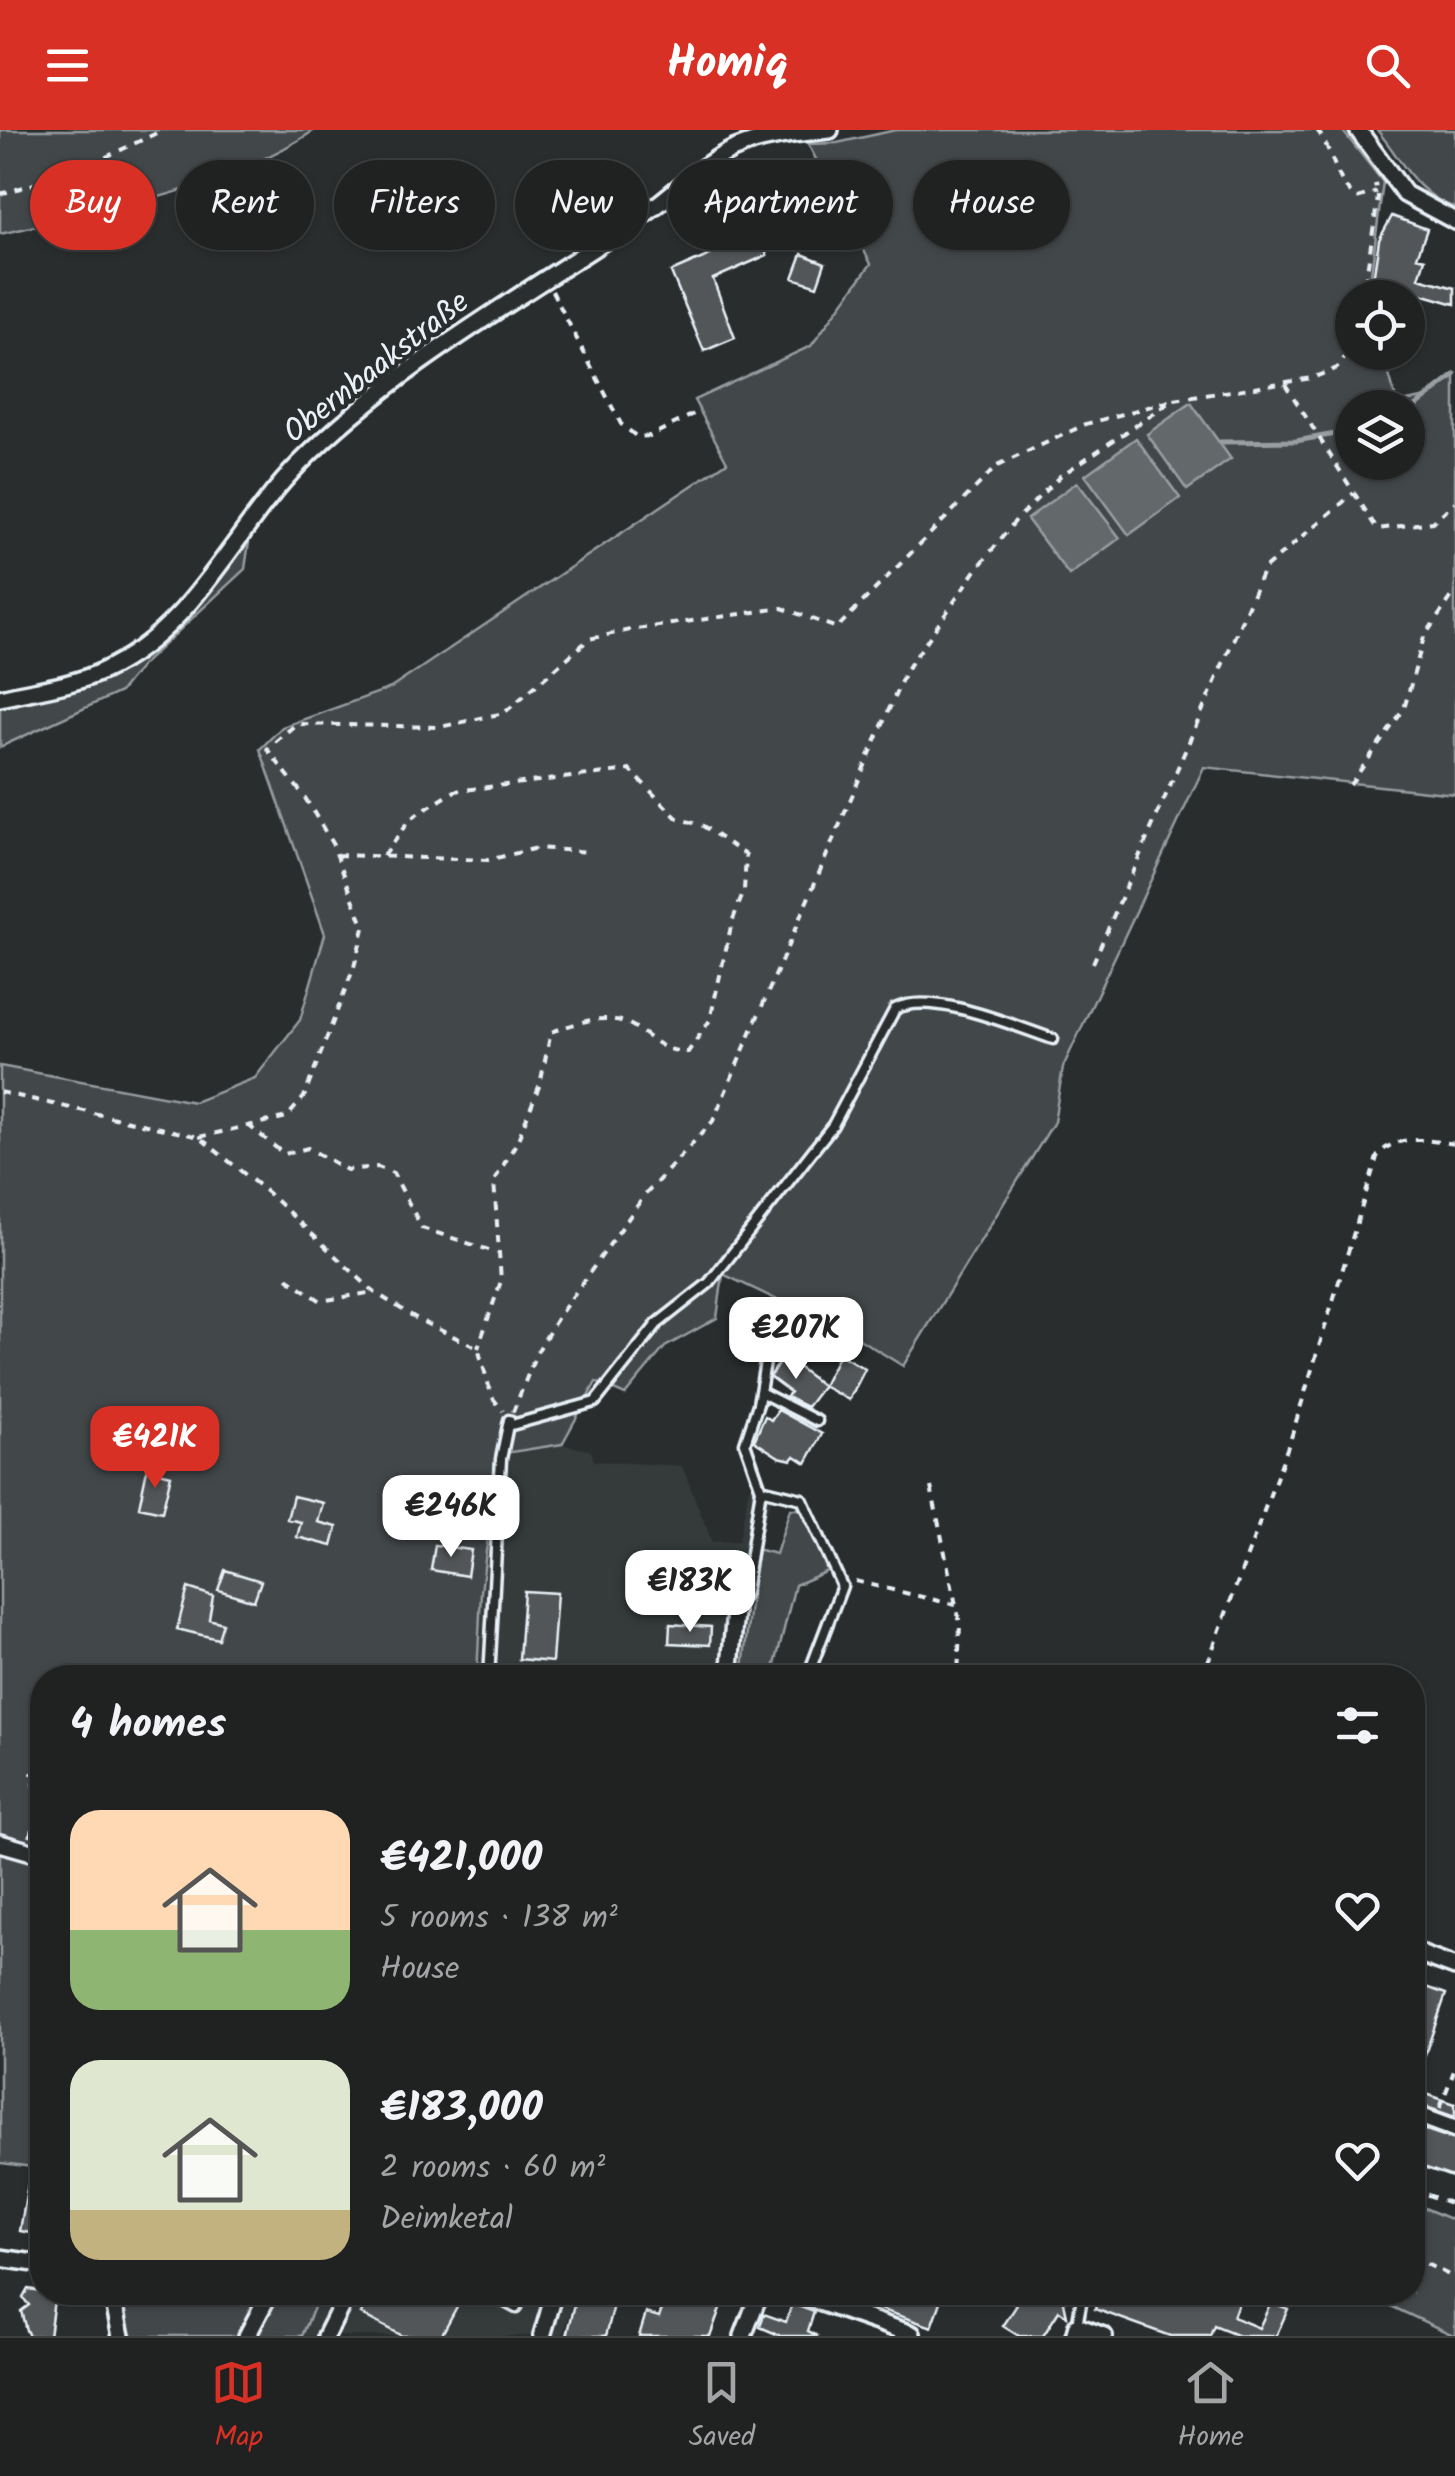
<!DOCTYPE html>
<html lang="en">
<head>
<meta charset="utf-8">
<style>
	body { margin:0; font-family:Kalam,sans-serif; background:#2d2f2f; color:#f1f3f6; height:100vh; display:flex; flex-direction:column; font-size:38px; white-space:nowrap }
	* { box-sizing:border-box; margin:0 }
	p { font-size:32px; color:#a2a4a5 }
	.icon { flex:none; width:55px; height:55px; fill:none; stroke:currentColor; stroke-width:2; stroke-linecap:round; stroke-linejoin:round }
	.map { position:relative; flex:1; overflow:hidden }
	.details { position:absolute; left:30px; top:1535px; width:1395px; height:640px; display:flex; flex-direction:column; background:#202222; border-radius:40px; box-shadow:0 2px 8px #0004,0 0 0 2px #3d3f40 }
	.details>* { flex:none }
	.banner { position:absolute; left:30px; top:30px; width:1395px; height:90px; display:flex; gap:20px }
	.tools { position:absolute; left:1335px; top:150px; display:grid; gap:20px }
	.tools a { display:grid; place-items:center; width:90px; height:90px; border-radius:50%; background:#202222; box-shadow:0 2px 8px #0004,0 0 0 2px #3d3f40; font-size:50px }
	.price { position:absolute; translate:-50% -85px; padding:0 22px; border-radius:20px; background:#fff; color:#222; font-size:32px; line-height:65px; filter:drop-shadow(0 2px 5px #0008) }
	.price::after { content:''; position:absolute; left:50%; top:60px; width:30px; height:22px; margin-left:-15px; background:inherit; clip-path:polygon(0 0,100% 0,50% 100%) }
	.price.selected { background:#d93025; color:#fff }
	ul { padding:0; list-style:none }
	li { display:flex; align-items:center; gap:30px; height:250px; padding:0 40px }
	li span { display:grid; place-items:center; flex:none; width:280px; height:200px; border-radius:30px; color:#555 }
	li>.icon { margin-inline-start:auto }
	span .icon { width:120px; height:120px; fill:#fffc; stroke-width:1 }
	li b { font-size:42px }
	h2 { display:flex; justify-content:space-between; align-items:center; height:120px; padding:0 40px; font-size:42px }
	.chip { padding:0 35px; border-radius:45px; background:#202222; box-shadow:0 2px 8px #0004,0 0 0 2px #3d3f40; font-size:35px; line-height:90px }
	.chip.selected { background:#d93025; color:#fff }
	header { display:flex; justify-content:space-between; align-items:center; height:130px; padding:0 40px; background:#d93025; color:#fff; font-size:45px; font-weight:600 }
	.menu { display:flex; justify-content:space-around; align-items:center; height:140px; border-top:2px solid #3d3f40; background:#202222; font-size:28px; color:#a2a4a5 }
	.menu a { display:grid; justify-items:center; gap:5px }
	.menu .selected { color:#d93025 }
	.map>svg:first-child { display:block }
	.built { fill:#363a3b }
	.green { fill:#424648; stroke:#959ca0; stroke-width:2.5; fill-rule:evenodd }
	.water { fill:#63686b; stroke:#989fa3; stroke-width:2.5 }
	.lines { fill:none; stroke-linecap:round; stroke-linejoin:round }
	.stream { stroke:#989fa3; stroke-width:5 }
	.building { fill:#535759; stroke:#e8f1f8; stroke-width:2.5 }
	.lane-casing { stroke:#e8f1f8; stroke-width:15 }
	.street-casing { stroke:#e8f1f8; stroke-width:22 }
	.path { stroke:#e8f1f8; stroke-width:4; stroke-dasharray:8 8; stroke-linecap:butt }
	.lane { stroke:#2a2d2e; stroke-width:8 }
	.street { stroke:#2a2d2e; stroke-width:15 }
	.labels { text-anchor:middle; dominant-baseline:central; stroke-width:9; stroke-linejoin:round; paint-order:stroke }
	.street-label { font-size:32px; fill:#e8f1f8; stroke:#2a2d2e }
</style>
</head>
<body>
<header><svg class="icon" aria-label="menu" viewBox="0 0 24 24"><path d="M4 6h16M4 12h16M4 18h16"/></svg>Homiq<svg class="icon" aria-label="search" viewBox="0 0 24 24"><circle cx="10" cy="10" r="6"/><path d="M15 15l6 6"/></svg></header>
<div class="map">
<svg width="1455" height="2206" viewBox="0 0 1455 2206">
	<rect width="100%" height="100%" fill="#2a2d2e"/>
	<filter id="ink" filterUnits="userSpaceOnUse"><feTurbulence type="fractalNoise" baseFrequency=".01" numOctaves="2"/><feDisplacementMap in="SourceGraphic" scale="20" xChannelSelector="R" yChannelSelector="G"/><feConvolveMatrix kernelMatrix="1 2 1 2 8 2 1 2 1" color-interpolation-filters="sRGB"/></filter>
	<g filter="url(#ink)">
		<path class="built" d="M562,1314L591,1321L594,1331L682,1336L712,1412L739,1411L749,1357H775L756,1419L742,1547L477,1548L481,1462L498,1323Z
			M320,2163H576L563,2206H302Z"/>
		<path class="green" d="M0,0H315C220,62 109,79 0,104Z
			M896,0H1342L1383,52L1368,167L1352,168V222L1383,223L1397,273L1427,267L1455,247V664L1204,637L1063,937L1054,992L903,1236L856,1207L723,1144L717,1188L665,1217L625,1265L596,1252L562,1314L498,1324L481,1462L477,1547L42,1548V2038L0,2033V936L194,972L255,948L300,890L325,804L260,619L282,597L391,558L727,332L694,270L811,216L871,134L808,14L837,13ZM1352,278H1408V332H1352Z
			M1377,0H1455V78C1414,63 1403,31 1377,0Z
			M250,405L245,439L142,535L120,562L0,617V574L104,547Z
			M790,1379H804L827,1441L795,1455L772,1547L742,1548L756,1419L776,1424Z
			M1413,2073L1455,2091V2206L1363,2163L1412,2162Z
			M131,2163H320L302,2206H116L113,2187Z"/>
		<path class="water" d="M1191,273L1231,329L1187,360L1147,304Z
			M1136,308L1180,368L1129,405L1085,345Z
			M1077,352L1120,408L1069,445L1027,389Z"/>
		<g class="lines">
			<path class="stream" d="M1408,282L1455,245
				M1220,312L1296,311L1352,301"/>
		</g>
		<path class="building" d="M733,48L767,125L713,149L735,208L704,221L671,142L726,118L701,61Z
			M1392,86L1427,99L1417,127L1425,129L1419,148L1455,158V174L1373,150L1379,110Z
			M802,124L825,133L817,156L793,148Z
			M839,1224L865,1239L849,1270L823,1256Z
			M783,1226L823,1256L807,1277L787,1267L790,1262L770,1247Z
			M778,1280L822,1304L806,1333L795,1326L792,1330L779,1327L754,1311L765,1286L771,1290Z
			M147,1339L171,1345L162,1382L139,1377Z
			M293,1366L323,1373L318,1392L337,1397L332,1416L297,1407L301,1392L287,1389Z
			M435,1415L471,1420L467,1446L431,1440Z
			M225,1440L261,1451L254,1471L218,1460Z
			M188,1458L213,1466L209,1489L223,1493L218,1509L177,1499Z
			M524,1461L557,1463L552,1532L519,1529Z
			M670,1494L711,1497L710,1515L669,1513Z
			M1421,1855L1446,1864L1415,1953L1412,1879Z
			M1412,1959L1455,1974V1987L1412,1972Z
			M1412,1995L1455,2010V2048L1412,2033Z
			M28,2054L42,2056V2105L20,2101Z
			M28,2159L55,2163L49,2206H29L26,2200L21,2181L29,2175L23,2168Z
			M373,2162H450L461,2169L441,2206H402L361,2184Z
			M668,2162H726L710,2206H639L646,2183L659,2187Z
			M879,2162H914L941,2172L932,2197L874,2177Z
			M996,2162H1070L1064,2172L1067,2186L1059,2181L1043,2206H1019L1003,2196L1017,2175Z
			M1101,2162H1133L1160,2172L1164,2162H1209L1238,2173L1233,2187L1259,2198L1271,2172L1288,2179L1276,2206H1239L1214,2196L1210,2206H1170L1095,2179Z
			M577,2166L614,2175L606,2206H567Z
			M792,2174L814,2182L808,2201L818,2206H781L760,2197L764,2184L786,2192Z"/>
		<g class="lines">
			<defs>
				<path id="lane" d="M760,1262L817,1291
					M508,1296L595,1272L657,1194L709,1153L833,995L895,879C932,860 1014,896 1053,909
					M761,1359L802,1369L842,1456L807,1548
					M735,1481L745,1462L761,1359L745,1313L758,1274L767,1220L742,1200
					M489,1548L501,1329L509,1290
					M486,2162L516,2178
					M1077,2196L1083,2162"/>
				<path id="street" d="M1358,0L1405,64L1455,91
					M0,568C34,560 71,556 103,541C194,499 232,402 299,334C399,233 526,165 642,86C673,65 700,35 734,19C765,6 797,3 830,0
					M729,1548L735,1481
					M0,1713L42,1725
					M1412,1821L1455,1837
					M1412,1843L1420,1823
					M1412,1983L1455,1999
					M0,2128L42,2134
					M112,2162L121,2206
					M790,2162L912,2204
					M247,2206L270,2162
					M326,2206L348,2162
					M542,2206L555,2162
					M743,2206L760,2162
					M1074,2206L1077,2196L1104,2206"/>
			</defs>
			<use href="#lane" class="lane-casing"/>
			<use href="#street" class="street-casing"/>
			<path class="path" d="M1317,0C1333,20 1336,55 1357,68L1377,62
				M0,64L72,43L163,0
				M552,161L621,294L637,307L650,306L700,281
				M1363,168L1378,67L1375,54
				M1285,254L1377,399L1433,392L1455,372
				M1350,655L1404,579L1424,507L1455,462
				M337,725L488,730L537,718L590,722
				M383,726L410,689L455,661L630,640L677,688L703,696L746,725L744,761L732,792L710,890L688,922C653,922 643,894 616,890C594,886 571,895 551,902L540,954L517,1012L494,1051L501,1151L478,1218
				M1093,833L1264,439L1354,363
				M0,962L199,1007L268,1063L374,1162L419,1190L478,1218L492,1267L503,1281
				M248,995L284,1024L308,1018L347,1040L378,1037L393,1043L422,1098L498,1123
				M199,1007L287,987L304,967L354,837L364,798L333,715L304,666L267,619L296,594L440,597L504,583L589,509L630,500L782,478L837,498L997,336L1086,294L1170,271
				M287,1148L321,1171L374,1162
				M513,1282L537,1222L558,1187L645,1065L713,991L905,542L977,439L1016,390L1060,346L1174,270L1312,248L1337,238L1352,218
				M931,1357L960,1494L958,1548
				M855,1451L956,1475
				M1202,1548L1291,1308L1377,1027C1395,1002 1429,1011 1455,1014
				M30,1707L38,1673L32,1644L42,1642
				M1440,1978L1455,1938
				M1412,2059L1455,2075
				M1412,2127L1455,2148
				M870,2174L874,2162"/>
			<use href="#lane" class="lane"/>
			<use href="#street" class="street"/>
		</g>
	</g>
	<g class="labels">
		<g class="street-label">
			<text transform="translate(377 238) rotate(-38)">Obernbaakstraße</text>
		</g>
	</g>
</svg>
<div class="tools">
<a><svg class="icon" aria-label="locate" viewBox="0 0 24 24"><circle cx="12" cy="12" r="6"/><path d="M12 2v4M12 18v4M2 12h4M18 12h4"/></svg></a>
<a><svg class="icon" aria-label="layers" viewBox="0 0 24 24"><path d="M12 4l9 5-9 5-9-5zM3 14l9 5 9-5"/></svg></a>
</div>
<b class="price" style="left:796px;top:1252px">€207K</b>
<b class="price selected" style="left:155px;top:1361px">€421K</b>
<b class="price" style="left:451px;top:1430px">€246K</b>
<b class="price" style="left:690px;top:1505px">€183K</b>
<div class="banner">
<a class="chip selected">Buy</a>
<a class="chip">Rent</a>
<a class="chip">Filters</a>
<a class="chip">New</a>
<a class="chip">Apartment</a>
<a class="chip">House</a>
</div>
<section class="details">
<h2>4 homes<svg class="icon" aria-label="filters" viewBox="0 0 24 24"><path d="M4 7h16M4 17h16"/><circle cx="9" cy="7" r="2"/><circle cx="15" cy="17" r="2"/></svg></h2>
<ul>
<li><span style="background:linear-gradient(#ffd9b3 60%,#8fb573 0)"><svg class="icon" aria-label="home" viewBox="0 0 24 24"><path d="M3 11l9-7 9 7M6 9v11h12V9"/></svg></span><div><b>€421,000</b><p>5 rooms · 138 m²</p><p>House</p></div><svg class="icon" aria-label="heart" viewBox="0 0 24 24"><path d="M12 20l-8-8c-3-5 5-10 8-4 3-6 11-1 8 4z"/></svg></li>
<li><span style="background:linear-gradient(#dfe7d0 75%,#c2b280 0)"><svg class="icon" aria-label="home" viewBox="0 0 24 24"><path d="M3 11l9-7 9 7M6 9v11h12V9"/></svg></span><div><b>€183,000</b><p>2 rooms · 60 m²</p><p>Deimketal</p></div><svg class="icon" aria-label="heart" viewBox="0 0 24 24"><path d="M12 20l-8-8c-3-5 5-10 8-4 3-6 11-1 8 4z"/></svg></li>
</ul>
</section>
</div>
<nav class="menu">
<a class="selected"><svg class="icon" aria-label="map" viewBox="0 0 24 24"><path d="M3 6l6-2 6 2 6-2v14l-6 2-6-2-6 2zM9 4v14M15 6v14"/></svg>Map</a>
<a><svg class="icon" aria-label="saved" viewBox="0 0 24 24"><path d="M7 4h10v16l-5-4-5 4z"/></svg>Saved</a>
<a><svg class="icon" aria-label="home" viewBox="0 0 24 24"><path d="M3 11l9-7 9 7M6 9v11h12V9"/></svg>Home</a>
</nav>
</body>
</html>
